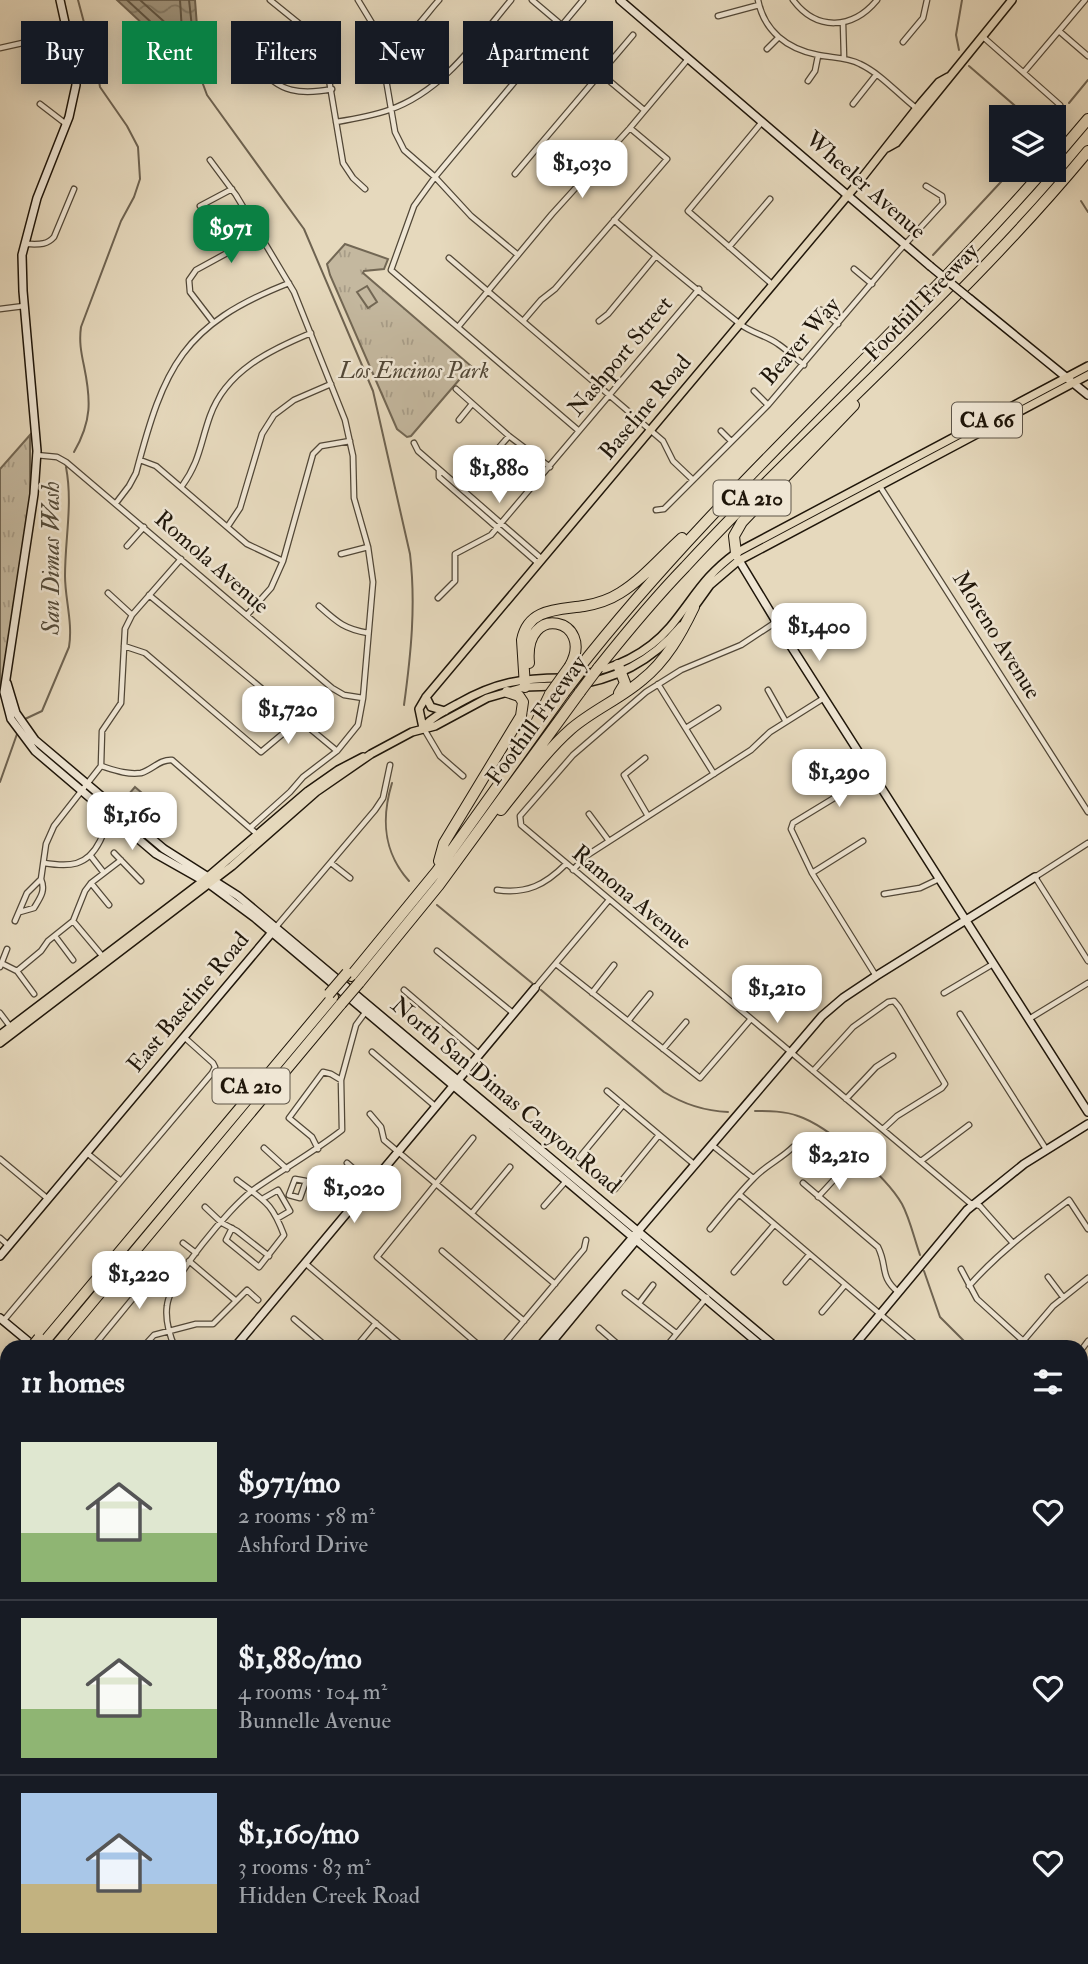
<!DOCTYPE html>
<html lang="en">
<head>
<meta charset="utf-8">
<style>
	body { margin:0; font-family:"IM FELL Double Pica",serif; background:#20242c; color:#f1f3f6; height:100vh; display:flex; flex-direction:column; font-size:26px; white-space:nowrap }
	* { box-sizing:border-box; margin:0 }
	p { font-size:23px; color:#9ea1a6 }
	.icon { flex:none; width:38px; height:38px; fill:none; stroke:currentColor; stroke-width:2; stroke-linecap:round; stroke-linejoin:round }
	.map { position:relative; flex:1; overflow:hidden }
	.side { position:absolute; left:0px; top:1340px; width:1088px; height:625px; display:flex; flex-direction:column; background:#171b24; border-radius:21px 21px 0 0; box-shadow:0 4px 18px #0003 }
	.side>* { flex:none }
	.guide { position:absolute; left:21px; top:21px; width:700px; height:63px; display:flex; gap:14px }
	.fabs { position:absolute; left:989px; top:105px; display:grid; gap:14px }
	.fabs a { display:grid; place-items:center; width:77px; height:77px; border-radius:0px; background:#171b24; box-shadow:0 4px 18px #0003; font-size:35px }
	.price { position:absolute; translate:-50% -60px; padding:0 16px; border-radius:14px; background:#fff; color:#222; font-size:23px; line-height:46px; filter:drop-shadow(0 2px 4px #0008) }
	.price::after { content:''; position:absolute; left:50%; top:42px; width:21px; height:16px; margin-left:-10px; background:inherit; clip-path:polygon(0 0,100% 0,50% 100%) }
	.price.active { background:#0b8043; color:#fff }
	ul { padding:0; list-style:none }
	li { display:flex; align-items:center; gap:21px; height:175px; padding:0 21px }
	li+li { border-top:2px solid #363941 }
	li span { display:grid; place-items:center; flex:none; width:196px; height:140px; border-radius:0px; color:#555 }
	li>.icon { margin-inline-start:auto }
	span .icon { width:84px; height:84px; fill:#fffc; stroke-width:1 }
	li b { font-size:30px }
	h2 { display:flex; justify-content:space-between; align-items:center; height:84px; padding:0 21px; font-size:30px }
	.chip { padding:0 24px; border-radius:0px; background:#171b24; box-shadow:0 4px 18px #0003; font-size:24px; line-height:63px }
	.chip.active { background:#0b8043; color:#fff }
	.map>svg:first-child { display:block }
	.grass { fill:url(#grass-tufts); stroke:#726754; stroke-width:2 }
	.pitch { fill:#c4b89f; stroke:#726754; stroke-width:2 }
	.water { fill:url(#water-waves); stroke:#6e6351; stroke-width:2 }
	.lines { fill:none; stroke-linecap:round; stroke-linejoin:round }
	.shore { stroke:#605645; stroke-width:2 }
	.stream { stroke:#6e6351; stroke-width:2 }
	.street-casing { stroke:#514737; stroke-width:7 }
	.secondary-casing { stroke:#1f160a; stroke-width:10 }
	.primary-casing { stroke:#1f160a; stroke-width:10 }
	.highway-casing { stroke:#1f160a; stroke-width:12 }
	.street { stroke:#efe6d4; stroke-width:4.5 }
	.secondary { stroke:#efe6d4; stroke-width:7 }
	.primary { stroke:#e6d9bd; stroke-width:7 }
	.highway { stroke:#e6d9bd; stroke-width:10 }
	.tram { stroke:#1f160a; stroke-width:2 }
	.rail-casing { stroke:#1f160a; stroke-width:4.5 }
	.rail { stroke:#efe6d4; stroke-width:2; stroke-dasharray:5; stroke-linecap:butt }
	.secondary-bridge-casing { stroke:#1f160a; stroke-width:10; stroke-linecap:butt }
	.highway-bridge-casing { stroke:#1f160a; stroke-width:12; stroke-linecap:butt }
	.secondary-bridge { stroke:#efe6d4; stroke-width:7 }
	.highway-bridge { stroke:#e6d9bd; stroke-width:10 }
	.labels { text-anchor:middle; dominant-baseline:central; stroke-width:5; stroke-linejoin:round; paint-order:stroke }
	.shield { fill:#efe6d4; stroke:#5d5447; stroke-width:2 }
	.shield-label { font-size:21px; font-weight:bold; fill:#1f160a }
	.street-label { font-size:23px; fill:#1f160a; stroke:#efe6d4 }
	.park-label { font-size:23px; font-style:italic; fill:#514737; stroke:#efe6d4 }
	.water-label { font-size:24px; font-style:italic; fill:#534a39; stroke:#efe6d4 }
</style>
</head>
<body>
<div class="map">
<svg width="1088" height="1964" viewBox="0 0 1088 1964">
	<defs>
		<pattern id="grass-tufts" width="24" height="20" patternUnits="userSpaceOnUse" patternTransform="scale(1.75)"><rect width="24" height="20" fill="#c4b89f"/><path d="M3 7l-1-3M5 7V3M7 7l1-3M15 17l-1-3M17 17v-4M19 17l1-3" fill="none" stroke="#a89d88"/></pattern>
		<pattern id="water-waves" width="16" height="10" patternUnits="userSpaceOnUse" patternTransform="scale(1.75)"><rect width="16" height="10" fill="#a29780"/><path d="M0 5q4-4 8 0t8 0" fill="none" stroke="#837a67"/></pattern>
	</defs>
	<rect width="100%" height="100%" fill="#e6d9bd"/>
	<filter id="stains"><feTurbulence type="fractalNoise" baseFrequency=".00286" numOctaves="4"/><feColorMatrix values="0 0 0 0 .2 0 0 0 0 .09 0 0 0 0 .02 0 0 0 .5 -.17"/></filter>
	<radialGradient id="worn" r=".72"><stop offset=".6" stop-color="#630" stop-opacity="0"/><stop offset="1" stop-color="#630" stop-opacity=".3"/></radialGradient>
	<path class="grass" d="M345,244L388,259L384,269L364,271L363,273L471,366L411,436L407,437L397,429L330,275L327,264Z
		M30,435V499L0,697V469Z"/>
	<path class="pitch" d="M367,286L377,302L368,308L357,292Z
		M135,787L150,800L138,815L122,802Z"/>
	<path class="water" d="M117,0H195L198,39L205,66L191,69Z"/>
	<g class="lines">
		<path class="shore" d="M127,0L191,59L195,55L189,0
			M140,0L179,35L182,31L180,0"/>
		<path class="stream" d="M78,0L94,60
			M959,50L956,35L962,0
			M969,66L1028,117
			M197,68L207,95L304,229L373,391L410,554C416,605 411,654 404,705
			M1069,103L1088,80
			M1081,201L1088,212
			M933,255L1012,170
			M74,452C92,421 91,400 84,366C81,352 79,341 81,327L121,221L134,197L140,179L138,147L127,126L100,87L97,69
			M25,719L42,711L69,647C73,623 65,599 65,576C65,538 73,504 66,467
			M0,782L17,734
			M392,783C381,819 383,852 409,881
			M437,905L532,983
			M541,990L664,1092C685,1105 704,1111 728,1112
			M755,1111C769,1111 785,1111 798,1116C828,1126 886,1176 902,1204C910,1219 914,1238 920,1255
			M924,1271L940,1317L971,1348"/>
		<defs>
			<path id="street" d="M270,0L312,34L324,50L343,163L353,178L365,189
				M358,0L378,33L395,132L404,150L435,177L471,216L518,255
				M532,0L558,22L600,73L644,110
				M758,0C764,31 787,49 818,55C832,58 847,57 860,64C881,74 898,94 916,108
				M793,0C817,32 853,29 877,0
				M718,16L759,5
				M843,23L844,58
				M1059,31L1088,56
				M982,36L1060,105
				M903,42L923,18L927,0
				M0,48L67,33
				M382,49C409,42 421,20 439,0
				M767,49L778,38
				M259,66C278,93 302,95 332,89
				M1024,72L1085,0
				M808,81L815,71L818,56
				M40,104L66,124
				M853,104L876,75
				M336,122C354,119 372,116 389,110C443,91 476,42 511,0
				M762,122L688,211L773,285
				M210,160L236,195L294,292L345,420L353,456L354,498L368,547L373,582L363,698L358,725L337,751L303,777L290,792L250,828
				M515,174L633,35
				M200,206L232,189
				M614,220C655,256 697,290 740,324C753,334 766,335 778,344C787,350 795,358 804,365
				M25,244C37,244 46,246 54,237L74,189
				M729,247L770,199
				M449,258L663,441L673,461L693,480
				M854,269L872,284
				M0,309L24,306
				M821,310L838,324
				M523,321L541,300L555,289L667,159L630,128
				M599,321L608,314L656,256
				M213,322L190,292L189,280L196,270L260,235
				M458,327L552,214L630,128L688,59
				M456,389L509,436L550,467
				M754,391L768,405
				M459,420L472,404
				M579,431L391,270L414,206L435,177L583,0
				M721,431L731,441
				M414,443L418,451L542,559
				M495,452L509,436
				M36,455L57,457L66,462L332,688L344,695L363,698
				M140,460L156,466L247,544L283,561
				M439,470V477L539,564
				M879,485L1088,812
				M182,486C200,461 200,444 210,416C226,371 270,350 311,333
				M116,503L129,486L136,473C164,367 182,325 289,283
				M656,510L664,509L768,405L898,252L943,203L942,196L926,186
				M228,526L240,508L262,434L274,415L294,400L331,384
				M127,546L144,527
				M341,554L368,547
				M108,593L132,615
				M149,595L337,751
				M438,598L455,581V554L491,535L699,289
				M319,606C337,622 344,629 368,633
				M247,615L271,588L283,561L313,454L321,446L350,441
				M776,622L741,645L681,670L646,692L573,755L520,816L521,825L970,1203L980,1206L1012,1242
				M124,646L145,653L261,752L298,721
				M658,684L714,774
				M768,690L786,722
				M686,728L718,708
				M424,729L440,756L463,776
				M645,758L624,775L648,816
				M101,766C114,770 127,775 141,773C152,770 160,759 172,760L257,834
				M872,775L793,823L791,829L812,873L876,976
				M589,814L609,841
				M1088,843L1035,877L1088,961
				M114,853L141,881
				M90,855L104,873
				M44,863C69,867 87,867 100,841C104,833 106,824 111,816
				M331,863L350,878
				M573,870L586,856L751,750L770,732L824,698
				M812,873L863,841
				M91,883L109,905
				M497,890C527,894 545,885 566,864
				M884,894L920,888L939,879
				M20,912L34,908C40,898 46,891 41,879
				M15,921L27,893L41,879L46,844L54,826L101,766L102,731L121,703L125,629L132,615L181,559
				M73,921L104,958
				M276,927L375,810L383,798L390,765
				M55,936L73,960
				M437,951L513,1013
				M1,963L17,971L34,994
				M556,964L700,1078L750,1020
				M0,967L7,949
				M17,971L41,951L48,941L73,921L85,891L91,883L121,860
				M535,988L609,900
				M404,990L479,1054
				M592,993L614,965
				M944,993L993,964
				M0,1013L12,1029
				M960,1014L1046,1149
				M1029,1019L1088,983
				M628,1021L650,994
				M663,1049L686,1022
				M372,1052L435,1106
				M813,1071L853,1027L888,1002L894,1001L899,1007L945,1084L942,1088L897,1116L883,1129
				M607,1091L695,1165
				M846,1099L876,1067L893,1056
				M370,1114L381,1127L384,1140L555,1284
				M473,1138L377,1257L482,1348
				M712,1145L753,1178
				M264,1148L287,1169
				M318,1149L312,1137L289,1118L323,1072L331,1074L341,1080
				M87,1153L121,1181
				M579,1158L623,1105
				M0,1159L48,1199
				M921,1161L969,1125
				M347,1163L371,1184
				M295,1179L306,1181L300,1198L289,1195Z
				M803,1183L878,1247C888,1267 879,1276 898,1292
				M615,1189L659,1135
				M740,1195L920,1348
				M818,1197L842,1171
				M264,1198L278,1190L290,1211L278,1218
				M544,1206L566,1181
				M205,1207L222,1223L237,1231L269,1256
				M472,1213L510,1167
				M232,1228L226,1240L259,1267L284,1235C271,1201 264,1201 237,1180
				M710,1229C724,1212 738,1194 754,1178C766,1165 781,1159 793,1147
				M0,1238L8,1245
				M183,1243L196,1253
				M442,1251L524,1321
				M189,1261L235,1300
				M305,1263L405,1348
				M961,1269L977,1299L1031,1348
				M734,1272L774,1225
				M1048,1277L1063,1297
				M786,1282L809,1255
				M969,1286C999,1252 1033,1227 1069,1200L1088,1229
				M625,1293L676,1333
				M640,1302L653,1285
				M822,1312L845,1285
				M294,1319L328,1348
				M4,1320L212,1073L215,1067L213,1063L184,1037
				M599,1328L622,1348
				M1024,1340L1053,1306L1088,1278
				M104,1348L97,1342L153,1274L173,1288
				M142,1348L154,1335L196,1324H213L247,1290L258,1300
				M175,1348C169,1334 165,1321 167,1306C170,1278 230,1207 253,1190C283,1169 314,1152 342,1130L341,1080L356,1025L367,1010
				M355,1348L376,1323
				M501,1348L584,1249L586,1240
				M665,1348L707,1297
				M1082,1349L1088,1341
				M1082,1392L1088,1397
				M0,1517L7,1523
				M0,1937L7,1943
				M163,1958L170,1964
				M210,1958L216,1964
				M583,1958L589,1964
				M987,1958L994,1964
				M176,1964L180,1958
				M302,1964L307,1958
				M387,1964L391,1958
				M470,1964L475,1958
				M555,1964L559,1958"/>
			<path id="secondary" d="M60,0L75,68L76,85L69,117L37,198L22,255L23,291L37,451L34,494L4,692L11,719L35,751L156,854L209,884L255,918L764,1348
				M620,0L930,266
				M970,299L1088,395
				M737,557L789,643L1088,1112
				M7,683L16,713L35,740L164,849L238,896L777,1348
				M0,1256L274,930
				M0,1318L35,1347
				M234,1348L535,988
				M538,1348L822,1016L843,998L876,976L1035,877
				M547,1348L637,1239
				M852,1348L967,1210L1024,1164L1088,1124
				M1082,1443L1088,1436
				M1082,1603L1088,1614
				M0,1626L7,1618
				M0,1633L7,1639
				M395,1958L402,1964
				M762,1958L769,1964
				M25,1964L30,1958
				M644,1964L649,1958"/>
			<path id="primary" d="M887,148L896,143L1012,0
				M692,610L710,585L738,561L1088,375
				M575,676C612,670 645,656 670,627C695,597 703,577 736,553L1088,366
				M568,686C613,681 652,661 681,626
				M426,697L431,707L445,711
				M423,727C434,716 446,710 459,703C496,682 522,678 563,678
				M423,728L419,709L426,697L854,188L921,103L939,82L948,77
				M0,1035L203,881L308,791L338,770L363,757
				M0,1043L232,866L316,792L371,754L412,732L435,726L487,698L525,687L556,686
				M1082,1831L1088,1826
				M1082,1841L1088,1837
				M947,1964L952,1958
				M958,1964L963,1958"/>
			<path id="highway" d="M1054,159L1088,119
				M736,553L734,536L742,522L854,405
				M529,663C523,601 596,619 570,666
				M618,665L625,683L619,693
				M598,668C626,633 654,599 685,567C816,425 965,300 1088,151
				M576,672C717,492 893,342 1044,170
				M525,687L522,640C528,608 558,610 584,606C596,604 609,600 620,593C643,579 662,556 682,538
				M535,725L550,694
				M501,810C523,783 545,752 571,729C593,710 620,699 642,680C666,661 681,634 694,607
				M439,861L444,843L521,716L523,702L519,696L507,692
				M351,976L437,871L564,693
				M359,983L439,885L580,692
				M39,1348L333,997
				M54,1348L341,1004
				M0,1385L7,1377
				M0,1403L7,1395
				M0,1427L7,1416"/>
		</defs>
		<use href="#street" class="street-casing"/>
		<use href="#secondary" class="secondary-casing"/>
		<use href="#primary" class="primary-casing"/>
		<use href="#highway" class="highway-casing"/>
		<use href="#street" class="street"/>
		<use href="#secondary" class="secondary"/>
		<use href="#primary" class="primary"/>
		<use href="#highway" class="highway"/>
		<path class="tram" d="M1082,1818L1088,1813
			M855,1964L863,1958"/>
		<defs>
			<path id="rail" d="M1082,1808L1088,1803
				M846,1964L854,1958"/>
		</defs>
		<use href="#rail" class="rail-casing"/>
		<use href="#rail" class="rail"/>
		<defs>
			<path id="secondary-bridge" d="M930,266L970,299"/>
			<path id="highway-bridge" d="M580,692L598,668
				M564,693L580,672
				M550,694L570,666
				M329,994L347,973
				M341,1004L359,983
				M31,1348L39,1338"/>
		</defs>
		<use href="#secondary-bridge" class="secondary-bridge-casing"/>
		<use href="#highway-bridge" class="highway-bridge-casing"/>
		<use href="#secondary-bridge" class="secondary-bridge"/>
		<use href="#highway-bridge" class="highway-bridge"/>
	</g>
	<g class="labels">
		<g class="shield">
			<rect x="952" y="402.5" width="70" height="35" rx="5"/>
			<rect x="713.5" y="480.5" width="77" height="35" rx="5"/>
			<rect x="212.5" y="1068.5" width="77" height="35" rx="5"/>
		</g>
		<g class="shield-label">
			<text x="987" y="420">CA 66</text>
			<text x="752" y="498">CA 210</text>
			<text x="251" y="1086">CA 210</text>
		</g>
		<g class="street-label">
			<text transform="translate(866 185) rotate(41)">Wheeler Avenue</text>
			<text transform="translate(921 302) rotate(-46)">Foothill Freeway</text>
			<text transform="translate(800 341) rotate(-49)">Beaver Way</text>
			<text transform="translate(620 356) rotate(-50)">Nashport Street</text>
			<text transform="translate(645 407) rotate(-50)">Baseline Road</text>
			<text transform="translate(212 562) rotate(41)">Romola Avenue</text>
			<text transform="translate(997 635) rotate(58)">Moreno Avenue</text>
			<text transform="translate(536 720) rotate(-54)">Foothill Freeway</text>
			<text transform="translate(632 897) rotate(40)">Ramona Avenue</text>
			<text transform="translate(188 1002) rotate(-50)">East Baseline Road</text>
			<text transform="translate(506 1095) rotate(40)">North San Dimas Canyon Road</text>
		</g>
		<g class="park-label">
			<text x="414" y="370">Los Encinos Park</text>
		</g>
		<g class="water-label">
			<text transform="translate(51 558) rotate(-90)">San Dimas Wash</text>
		</g>
	</g>
	<rect width="100%" height="100%" filter="url(#stains)"/>
	<rect width="100%" height="100%" fill="url(#worn)"/>
</svg>
<div class="fabs">
<a><svg class="icon" aria-label="layers" viewBox="0 0 24 24"><path d="M12 4l9 5-9 5-9-5zM3 14l9 5 9-5"/></svg></a>
</div>
<b class="price" style="left:582px;top:200px">$1,030</b>
<b class="price active" style="left:231px;top:265px">$971</b>
<b class="price" style="left:499px;top:505px">$1,880</b>
<b class="price" style="left:819px;top:663px">$1,400</b>
<b class="price" style="left:288px;top:746px">$1,720</b>
<b class="price" style="left:839px;top:809px">$1,290</b>
<b class="price" style="left:132px;top:852px">$1,160</b>
<b class="price" style="left:777px;top:1025px">$1,210</b>
<b class="price" style="left:839px;top:1192px">$2,210</b>
<b class="price" style="left:354px;top:1225px">$1,020</b>
<b class="price" style="left:139px;top:1311px">$1,220</b>
<div class="guide">
<a class="chip">Buy</a>
<a class="chip active">Rent</a>
<a class="chip">Filters</a>
<a class="chip">New</a>
<a class="chip">Apartment</a>
</div>
<section class="side">
<h2>11 homes<svg class="icon" aria-label="filters" viewBox="0 0 24 24"><path d="M4 7h16M4 17h16"/><circle cx="9" cy="7" r="2"/><circle cx="15" cy="17" r="2"/></svg></h2>
<ul>
<li><span style="background:linear-gradient(#dfe7d0 65%,#8fb573 0)"><svg class="icon" aria-label="home" viewBox="0 0 24 24"><path d="M3 11l9-7 9 7M6 9v11h12V9"/></svg></span><div><b>$971/mo</b><p>2 rooms · 58 m²</p><p>Ashford Drive</p></div><svg class="icon" aria-label="heart" viewBox="0 0 24 24"><path d="M12 20l-8-8c-3-5 5-10 8-4 3-6 11-1 8 4z"/></svg></li>
<li><span style="background:linear-gradient(#dfe7d0 65%,#8fb573 0)"><svg class="icon" aria-label="home" viewBox="0 0 24 24"><path d="M3 11l9-7 9 7M6 9v11h12V9"/></svg></span><div><b>$1,880/mo</b><p>4 rooms · 104 m²</p><p>Bunnelle Avenue</p></div><svg class="icon" aria-label="heart" viewBox="0 0 24 24"><path d="M12 20l-8-8c-3-5 5-10 8-4 3-6 11-1 8 4z"/></svg></li>
<li><span style="background:linear-gradient(#a9c7e8 65%,#c2b280 0)"><svg class="icon" aria-label="home" viewBox="0 0 24 24"><path d="M3 11l9-7 9 7M6 9v11h12V9"/></svg></span><div><b>$1,160/mo</b><p>3 rooms · 83 m²</p><p>Hidden Creek Road</p></div><svg class="icon" aria-label="heart" viewBox="0 0 24 24"><path d="M12 20l-8-8c-3-5 5-10 8-4 3-6 11-1 8 4z"/></svg></li>
</ul>
</section>
</div>
</body>
</html>
